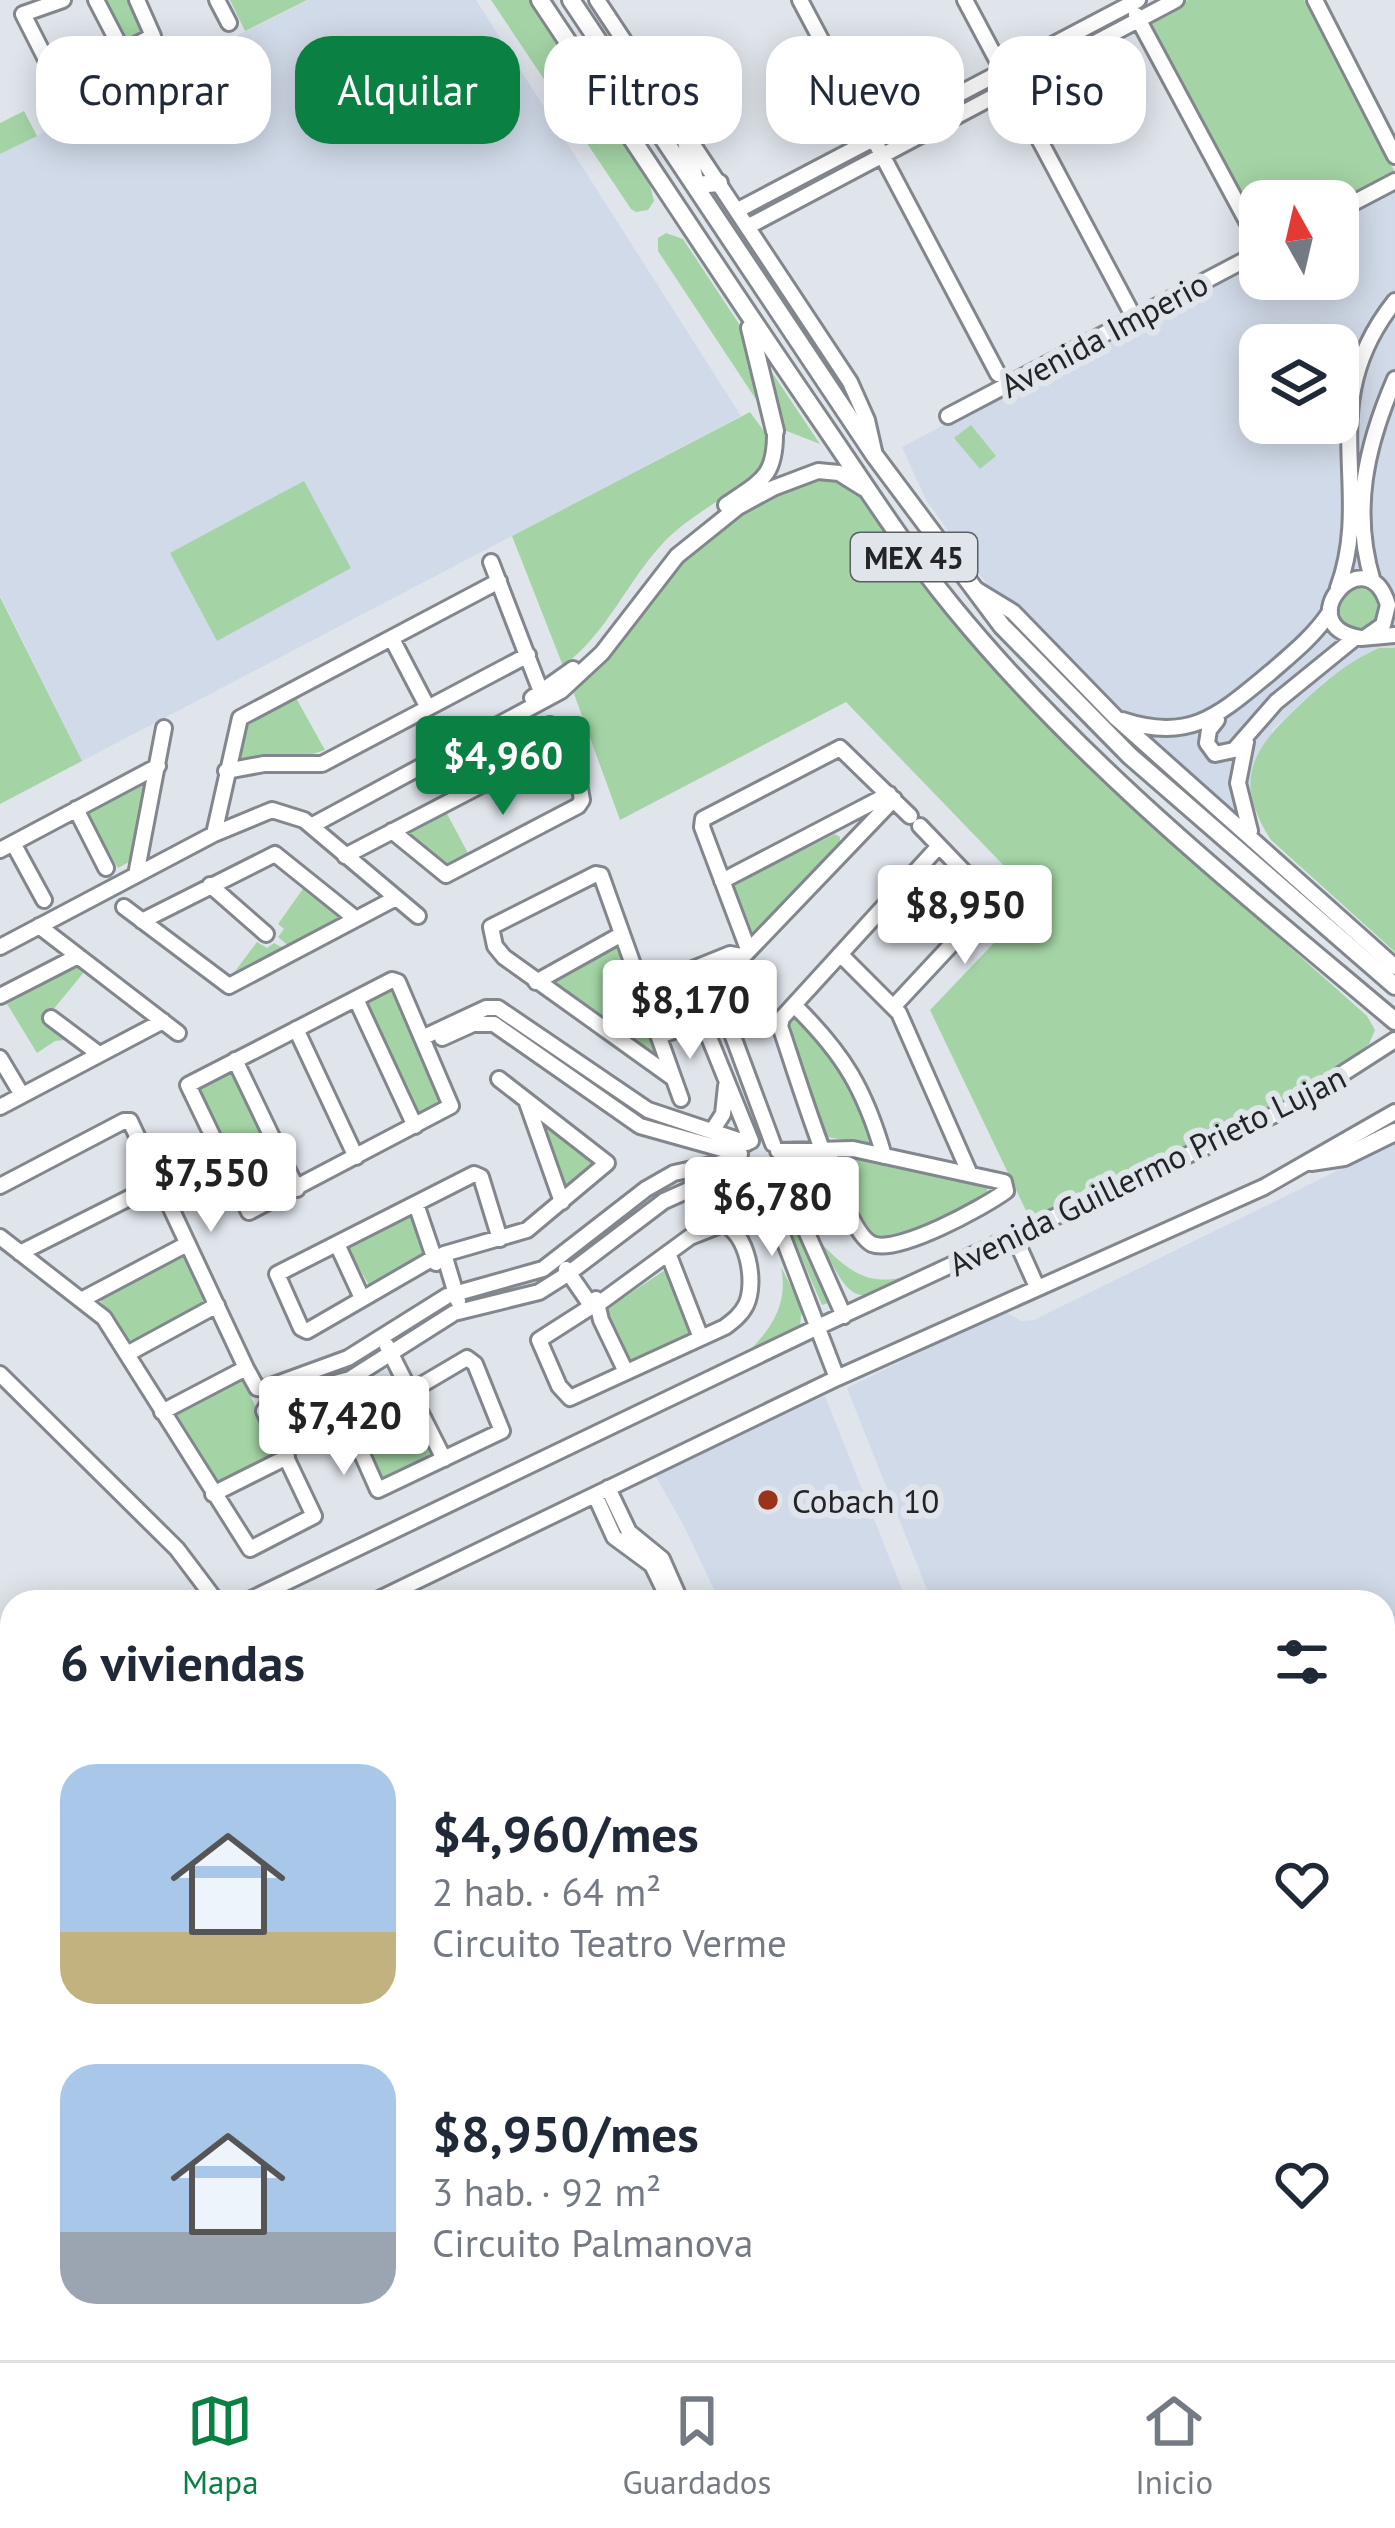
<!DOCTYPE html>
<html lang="es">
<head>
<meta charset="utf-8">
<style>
	body { margin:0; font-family:"PT Sans",sans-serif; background:#f6f6f7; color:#1f2937; height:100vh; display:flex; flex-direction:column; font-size:45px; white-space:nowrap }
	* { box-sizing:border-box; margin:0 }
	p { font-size:39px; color:#747a83 }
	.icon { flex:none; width:66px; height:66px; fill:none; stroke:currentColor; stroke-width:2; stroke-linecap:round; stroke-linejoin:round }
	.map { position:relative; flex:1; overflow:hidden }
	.side { position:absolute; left:0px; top:1590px; width:1395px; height:771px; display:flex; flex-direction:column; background:#fff; border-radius:36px 36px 0 0; box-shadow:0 6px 30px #0003 }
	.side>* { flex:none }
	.top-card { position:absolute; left:36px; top:36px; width:1323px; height:108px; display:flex; gap:24px }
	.needle { width:78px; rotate:352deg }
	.buttons { position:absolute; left:1239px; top:180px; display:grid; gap:24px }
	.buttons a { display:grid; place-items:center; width:120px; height:120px; border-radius:24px; background:#fff; box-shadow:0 6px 30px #0003; font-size:60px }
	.price { position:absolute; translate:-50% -102px; padding:0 27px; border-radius:12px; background:#fff; color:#222; font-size:39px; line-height:78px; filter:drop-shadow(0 3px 6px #0008) }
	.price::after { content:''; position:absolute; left:50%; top:72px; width:36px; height:27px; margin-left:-18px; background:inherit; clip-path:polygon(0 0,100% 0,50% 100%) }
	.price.active { background:#0b8043; color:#fff }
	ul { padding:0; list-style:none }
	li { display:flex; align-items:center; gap:36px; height:300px; padding:0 60px }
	li span { display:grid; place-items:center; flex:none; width:336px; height:240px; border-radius:36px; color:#555 }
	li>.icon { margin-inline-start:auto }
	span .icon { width:144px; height:144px; fill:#fffc; stroke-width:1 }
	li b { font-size:51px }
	h2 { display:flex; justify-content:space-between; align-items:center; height:144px; padding:0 60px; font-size:51px }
	.chip { padding:0 42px; border-radius:36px; background:#fff; box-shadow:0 6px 30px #0003; font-size:42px; line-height:108px }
	.chip.active { background:#0b8043; color:#fff }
	.tabs { display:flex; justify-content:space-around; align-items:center; height:168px; border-top:3px solid #e0e1e3; background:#fff; font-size:33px; color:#747a83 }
	.tabs a { display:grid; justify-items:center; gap:6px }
	.tabs .active { color:#0b8043 }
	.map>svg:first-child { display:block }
	.built { fill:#d1dae8; fill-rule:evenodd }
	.green { fill:#a4d4a5 }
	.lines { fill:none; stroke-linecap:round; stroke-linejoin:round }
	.stream { stroke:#30757c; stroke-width:3 }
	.minor-casing { stroke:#82868d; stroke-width:20 }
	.major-casing { stroke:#82868d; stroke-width:22 }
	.minor { stroke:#fff; stroke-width:14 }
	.major { stroke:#fff; stroke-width:16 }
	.poi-dot { fill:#9b321a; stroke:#e0e5ec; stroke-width:4.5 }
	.labels { text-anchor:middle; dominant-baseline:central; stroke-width:12; stroke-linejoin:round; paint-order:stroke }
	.shield { fill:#e0e5ec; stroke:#5b5e62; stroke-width:3 }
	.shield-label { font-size:30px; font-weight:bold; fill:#222427 }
	.street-label { font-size:33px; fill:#222427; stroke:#e0e5ec }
	.poi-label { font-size:33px; fill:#222427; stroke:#e0e5ec; text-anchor:start }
</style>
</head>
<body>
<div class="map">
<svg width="1395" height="2360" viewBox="0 0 1395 2360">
	<rect width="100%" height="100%" fill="#e0e5ec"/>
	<path class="built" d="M308,0H476L741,416L82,761L0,595V154Z
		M1395,187V648H1379L1326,680L1273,729L1251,791L1256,817L1247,830L987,585L926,500L902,447L1260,258V279H1338V217ZM1260,345H1338V423H1260Z
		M1395,1142V1698L1383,1708V1602H932L847,1388L1004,1311L1021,1321L1034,1320Z
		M825,1396L907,1602H720L684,1526L655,1475Z"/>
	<path class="green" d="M105,0H129L146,33L128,42Z
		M230,0H307L245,31Z
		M491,0H532L650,185L654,201L648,210L636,212L631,209Z
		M1188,0H1304L1395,172L1338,202L1260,201V232L1150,20Z
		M1128,10L1131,17L1012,80L1009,74Z
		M1001,78L1004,84L886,148L882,141Z
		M24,111L37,136L0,154V123Z
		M866,149L869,155L751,218L747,212Z
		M666,233L683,239L747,336L765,413L658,251V238Z
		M765,362L820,444L779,428Z
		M750,412L769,438L768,463C737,494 695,510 664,542C627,581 607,634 563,666L512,536Z
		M971,425L996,456L980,469L954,438Z
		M823,476L846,483L863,499L952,619L1079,759L1367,1016L1375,1030L1369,1044L1313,1089L1031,1221L930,1010L1036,899L846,702L620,820L573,691C613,654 638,609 674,568C715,523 767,497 823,476Z
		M304,481L351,568L217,641L170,553Z
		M1336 610a22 22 0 1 1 44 0a22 22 0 1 1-44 0Z
		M0,597L82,761L0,804Z
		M1379,648H1395V952L1271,840C1231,778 1254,747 1302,703C1326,680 1348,662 1379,648Z
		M296,698L325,750C298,761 268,752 239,759L235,755L243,726Z
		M146,782L129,862L118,868L87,813Z
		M445,810L470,857L447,868L405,832Z
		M835,834L840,837V847L751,936L730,886Z
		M305,886L346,920L291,948L278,937L284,929L278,924Z
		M257,942L267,948L274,943L285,949L230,978Z
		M616,946L622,949L658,1049L650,1054L556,988V977Z
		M79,965L85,971L43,1022L65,1040L55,1041L37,1053L7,1004Z
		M385,989L397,990L422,1055L431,1057L444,1106L418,1116L365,1002Z
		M793,1015H801L841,1059L876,1139L873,1145L827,1137L788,1036L787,1020Z
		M232,1070L287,1185L251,1201L198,1089Z
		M549,1122L599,1165L569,1189L561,1186L541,1130Z
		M841,1154L982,1181L988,1188L984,1198C950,1214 914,1239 876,1240L858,1221L835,1159Z
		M775,1185L829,1299L828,1303L822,1305L773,1192Z
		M413,1212L428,1250L369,1285L345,1245Z
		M822,1244C852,1275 872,1288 916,1274C857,1308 851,1304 822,1244Z
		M185,1255L209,1301L131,1343L99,1299Z
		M781,1267L802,1308L800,1325L743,1357C770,1331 789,1306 781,1267Z
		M665,1270L691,1339L627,1365L604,1311Z
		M242,1378L278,1454L215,1484L175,1415Z
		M409,1403L434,1456L384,1480L358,1430Z"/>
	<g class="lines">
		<path class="stream" d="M0,2325L12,2335
			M28,2349L38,2360
			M1197,2349L1228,2360
			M380,2360L405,2349"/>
		<defs>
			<path id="minor" d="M63,0L23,14L56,79L61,83L153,36L137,0
				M96,0L123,52
				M217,0L229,23
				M597,0L850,382L867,420L874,451
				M800,0L998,374
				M965,0L1129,308
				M1315,0L1395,156
				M1136,15L1257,240
				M738,210L1138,0
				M1338,211L1395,181
				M749,226L1176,0
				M948,416L1260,252
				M726,505C761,481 776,477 775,431
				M491,562L543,697
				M1373,582C1351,511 1366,446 1395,379
				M1338,588C1375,487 1312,405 1395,301
				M977,590L1013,612L1116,718L1395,967
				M1366,637L1383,625L1388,605C1367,534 1286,626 1361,638L1395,635
				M392,639L427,706
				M532,698L573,669
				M1122,720C1191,743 1220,714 1271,672C1293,653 1314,636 1330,612
				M1217,720L1209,730L1207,743L1215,754L1234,750L1276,702L1356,637
				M1246,742L1238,783L1250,831
				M226,771L264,764H322L528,655
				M76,809L106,868
				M311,826L561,691L602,653L677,556L738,507L773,488L818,471L839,473L863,488
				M392,831L446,875L578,806L582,800L577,772L550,725
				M214,834L240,718L499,581
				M13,843L44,900
				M0,850L158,766
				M345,856L560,744
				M136,875L164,728
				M722,881L889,794
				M210,885L266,934
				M124,907L229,986L396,898
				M142,921L275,854L356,919
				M39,926L178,1033
				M0,947L214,834L272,810L304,820L418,916
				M748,949L702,827L703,819L840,748L910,816
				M840,954L899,1013L969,1172
				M741,956L730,954L683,973L751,1141
				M708,969L773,1144
				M710,975L735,965L894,799
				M392,980L398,982L451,1106L249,1212L188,1085Z
				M536,982L622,934
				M0,996L78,956
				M356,999L415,1126
				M794,1005C843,1053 865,1089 884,1156
				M894,1006L992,901L920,826
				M51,1018L99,1054
				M296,1029L356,1157
				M660,1036L700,1021
				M424,1037L486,1008H498L648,1110L747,1143
				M442,1038L473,1024H494L640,1126L740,1154
				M0,1058L22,1095
				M235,1060L297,1189
				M673,1078L504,957L495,946L491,927L596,874L601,875L681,1099
				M526,1100L562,1202
				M0,1107L163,1021
				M712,1131L723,1114L726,1086
				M778,1151L853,1149L1004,1182L1006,1191C984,1207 897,1255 872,1244C843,1231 793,1063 780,1026L782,1018L939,846
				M779,1165L826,1157L832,1152
				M778,1168L844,1316
				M761,1180L837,1378
				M0,1186L124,1121H130L246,1368L257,1388L263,1389L348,1358L447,1296L543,1269L646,1189L674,1173L739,1159
				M416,1204L436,1263
				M0,1237L104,1318L250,1549L314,1516L264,1411L271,1400L350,1379L454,1313L539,1292L569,1273L664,1201L711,1180L745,1174
				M1015,1238L1037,1287
				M337,1244L362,1298
				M20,1253L159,1183
				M668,1253L701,1338
				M435,1257L307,1331L301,1328L277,1274L474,1174L481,1177L500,1239
				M566,1269L588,1301L589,1308L539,1340L559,1386L570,1398L725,1327C733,1321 741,1315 746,1305C757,1282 747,1232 723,1224L690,1237L597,1305
				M83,1299L187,1244
				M596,1299L601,1320L626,1372
				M458,1301L444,1254L527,1230L607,1163L499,1079
				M387,1346L444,1459
				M127,1354L217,1305
				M467,1358L475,1364L502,1431L378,1490L350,1427Z
				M0,1374L177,1549L217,1602
				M162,1412L246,1368
				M608,1488L629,1532L662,1559L681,1602
				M213,1494L287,1457
				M595,1495L614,1537L652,1565L670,1602
				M245,1602L820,1326L1289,1108L1395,1040
				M373,1602L837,1378L1264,1187L1395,1112
				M1383,1758L1395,1749
				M1383,1841L1395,1831
				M1383,1926L1395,1917
				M1383,1975L1395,1989
				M1383,2060L1395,2063
				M1383,2075L1395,2076
				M1383,2153L1395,2144
				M1383,2181L1395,2196
				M1383,2289L1395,2304
				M1366,2360L1395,2351"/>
			<path id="major" d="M540,0C632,138 723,278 817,415C861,479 903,546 953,607C1081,764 1241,891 1395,1021
				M571,0L875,456L1002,626L1130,756L1395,986
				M683,128L696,185L719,183
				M750,328L775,431
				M1311,1162L1344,1157L1395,1132"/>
		</defs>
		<use href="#minor" class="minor-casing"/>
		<use href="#major" class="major-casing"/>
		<use href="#minor" class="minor"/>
		<use href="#major" class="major"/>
	</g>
	<circle class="poi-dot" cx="768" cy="1500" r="12"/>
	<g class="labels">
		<rect class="shield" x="851" y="533" width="126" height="48" rx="9"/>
		<g class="shield-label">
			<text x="914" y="557">MEX 45</text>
		</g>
		<g class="street-label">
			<text transform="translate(1104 334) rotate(-28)">Avenida Imperio</text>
			<text transform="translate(1147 1170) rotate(-26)">Avenida Guillermo Prieto Lujan</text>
		</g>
		<g class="poi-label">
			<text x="792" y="1500">Cobach 10</text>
		</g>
	</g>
</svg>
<div class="buttons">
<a><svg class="needle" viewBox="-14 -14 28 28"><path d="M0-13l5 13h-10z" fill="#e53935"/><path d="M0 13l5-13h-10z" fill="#747a83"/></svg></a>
<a><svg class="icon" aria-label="layers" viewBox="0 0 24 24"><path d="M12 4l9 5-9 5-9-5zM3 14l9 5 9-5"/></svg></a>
</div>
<b class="price active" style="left:503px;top:818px">$4,960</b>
<b class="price" style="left:965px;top:967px">$8,950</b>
<b class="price" style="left:690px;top:1062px">$8,170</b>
<b class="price" style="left:211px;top:1235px">$7,550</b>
<b class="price" style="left:772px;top:1259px">$6,780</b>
<b class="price" style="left:344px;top:1478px">$7,420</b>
<div class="top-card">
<a class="chip">Comprar</a>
<a class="chip active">Alquilar</a>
<a class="chip">Filtros</a>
<a class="chip">Nuevo</a>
<a class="chip">Piso</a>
</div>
<section class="side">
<h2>6 viviendas<svg class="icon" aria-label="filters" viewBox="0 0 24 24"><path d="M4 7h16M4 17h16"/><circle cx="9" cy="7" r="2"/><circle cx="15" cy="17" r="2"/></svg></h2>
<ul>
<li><span style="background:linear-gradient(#a9c7e8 70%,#c2b280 0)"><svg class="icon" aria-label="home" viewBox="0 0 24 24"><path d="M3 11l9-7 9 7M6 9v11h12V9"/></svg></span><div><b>$4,960/mes</b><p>2 hab. · 64 m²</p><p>Circuito Teatro Verme</p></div><svg class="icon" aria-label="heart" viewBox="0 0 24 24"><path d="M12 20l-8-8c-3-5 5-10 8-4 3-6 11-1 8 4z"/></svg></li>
<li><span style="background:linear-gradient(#a9c7e8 70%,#9aa5b1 0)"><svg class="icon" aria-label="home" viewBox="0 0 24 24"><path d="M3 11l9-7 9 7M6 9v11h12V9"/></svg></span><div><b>$8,950/mes</b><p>3 hab. · 92 m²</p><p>Circuito Palmanova</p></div><svg class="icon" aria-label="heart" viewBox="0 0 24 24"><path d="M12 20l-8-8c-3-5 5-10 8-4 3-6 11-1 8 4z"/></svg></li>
</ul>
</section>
</div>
<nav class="tabs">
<a class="active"><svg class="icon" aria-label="map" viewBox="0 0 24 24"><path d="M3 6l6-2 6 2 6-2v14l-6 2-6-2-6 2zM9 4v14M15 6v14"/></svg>Mapa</a>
<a><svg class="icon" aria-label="saved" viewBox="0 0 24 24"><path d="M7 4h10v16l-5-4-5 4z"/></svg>Guardados</a>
<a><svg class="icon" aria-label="home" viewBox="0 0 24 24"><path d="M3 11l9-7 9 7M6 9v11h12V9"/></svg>Inicio</a>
</nav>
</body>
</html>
